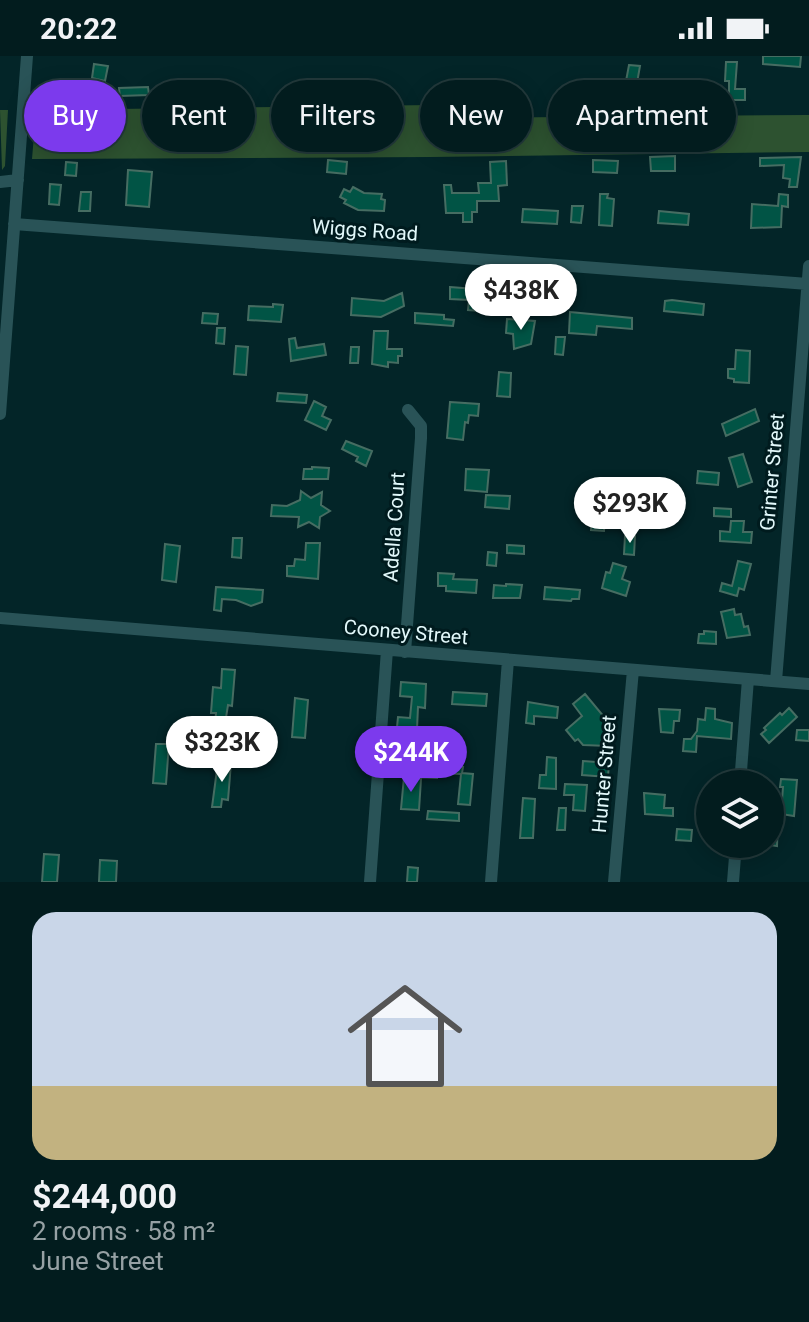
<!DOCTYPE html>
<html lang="en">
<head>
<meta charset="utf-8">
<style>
	body { margin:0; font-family:Roboto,sans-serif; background:#10292b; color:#f1f3f6; height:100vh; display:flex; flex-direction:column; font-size:30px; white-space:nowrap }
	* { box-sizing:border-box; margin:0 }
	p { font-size:26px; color:#96a1a4 }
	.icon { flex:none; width:44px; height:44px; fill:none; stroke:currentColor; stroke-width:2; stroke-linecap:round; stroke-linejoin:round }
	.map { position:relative; height:826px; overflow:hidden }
	.details { display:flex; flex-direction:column; background:#021c1e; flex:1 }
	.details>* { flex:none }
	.hud { position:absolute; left:24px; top:24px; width:762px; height:72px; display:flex; gap:16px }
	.controls { position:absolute; left:696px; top:714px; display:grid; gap:16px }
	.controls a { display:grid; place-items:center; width:88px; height:88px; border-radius:50%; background:#021c1e; box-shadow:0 4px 20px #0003,0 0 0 2px #233a3c; font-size:40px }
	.price { position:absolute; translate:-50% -68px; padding:0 18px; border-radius:28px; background:#fff; color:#222; font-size:26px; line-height:52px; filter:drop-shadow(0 2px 4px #0008) }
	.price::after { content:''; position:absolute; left:50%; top:48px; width:24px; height:18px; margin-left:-12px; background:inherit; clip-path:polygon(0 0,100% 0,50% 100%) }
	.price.active { background:#7c3aed; color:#fff }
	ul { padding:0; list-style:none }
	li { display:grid; align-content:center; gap:16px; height:424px; padding:0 32px }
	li+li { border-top:2px solid #233a3c }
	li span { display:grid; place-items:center; height:248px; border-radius:24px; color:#555 }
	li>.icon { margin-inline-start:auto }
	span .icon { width:144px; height:144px; fill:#fffc; stroke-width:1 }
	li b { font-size:34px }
	.pill { padding:0 28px; border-radius:36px; background:#021c1e; box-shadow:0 4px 20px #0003,0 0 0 2px #233a3c; font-size:28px; line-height:72px }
	.pill.active { background:#7c3aed; color:#fff }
	.status { display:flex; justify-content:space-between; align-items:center; height:56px; padding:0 40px; background:#021c1e; direction:ltr }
	.status svg { height:22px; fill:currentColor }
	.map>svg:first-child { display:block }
	.green { fill:#2d5230 }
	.building { fill:#015445; stroke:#466d62; stroke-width:2 }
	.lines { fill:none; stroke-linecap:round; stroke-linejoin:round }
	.minor { stroke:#295357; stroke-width:12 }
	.labels { text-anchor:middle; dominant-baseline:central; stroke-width:6; stroke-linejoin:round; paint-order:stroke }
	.street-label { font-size:20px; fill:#e2f8fa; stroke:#001b1e }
</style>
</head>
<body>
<div class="status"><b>20:22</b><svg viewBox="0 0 49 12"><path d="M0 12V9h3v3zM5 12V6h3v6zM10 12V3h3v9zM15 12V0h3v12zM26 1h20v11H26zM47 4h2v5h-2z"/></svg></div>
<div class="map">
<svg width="809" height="826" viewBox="0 0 809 826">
	<rect width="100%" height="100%" fill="#032528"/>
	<path class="green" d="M432,49V62L809,59V96L431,101L32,103L36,54Z
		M0,54H8L5,110L2,114Z"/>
	<path class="building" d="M763,0H801L800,11L763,8Z
		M726,6H737L735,33H745V44H729V25H725Z
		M94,8L108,10L105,25L92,22Z
		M629,9L640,10L637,27L626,25Z
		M148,31L149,39L120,40L119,32Z
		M675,100V115H651L650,101Z
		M801,101L797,131H789L790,123L783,122L784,109L760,110V102Z
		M328,104L347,106L346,118L327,116Z
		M593,104L618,105L617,117L593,116Z
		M506,105L507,129L498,130L499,145H477V156H472V166H463V157H446L444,129H451L452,137H479L478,127H491L490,106Z
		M66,106L77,107L76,120L65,119Z
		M128,114L152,116L149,151L126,149Z
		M50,128L61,129L59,149L49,148Z
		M353,131L364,137L382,138L381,143L385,144L384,155L358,154L344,147L346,144L340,141L344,133L350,136Z
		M81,136H91L90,155H79Z
		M600,138H608L607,142L614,143L612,170L599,169Z
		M779,138L788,139V151L782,150L781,171L751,172L752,148L778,150Z
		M572,150H583L581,167L571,166Z
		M523,153L558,155L557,168L522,166Z
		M659,155L689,158L688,169L658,167Z
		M450,231L500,235L499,246L493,245V256L468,254L469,244L450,243Z
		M402,237L404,250L381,261L351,259L352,242L384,245Z
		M672,244L704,248L703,259L664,255L665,245Z
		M273,248L283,249L281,266L248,264L249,250L273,251Z
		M570,256L632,262V273L597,270L596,279L569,277Z
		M203,257L218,258L217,268L202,267Z
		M415,257L444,259V263L454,264L453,270L415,267Z
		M507,263L535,265L531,288L514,293L513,278L506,277Z
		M217,272H225L224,288L216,287Z
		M374,275H388L387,293H402V300H398V307L388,306V311L372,308Z
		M556,281H565L563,299L555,298Z
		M295,282L297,292L324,288L326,299L291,305L289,283Z
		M236,290L248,291L246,319L234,318Z
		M351,291H359L358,307H350Z
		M736,294L750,295L749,327L734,326V323L728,322V313H735Z
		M499,316L511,317L510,341L497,340Z
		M278,337L307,339L306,347L277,345Z
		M314,345L326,351L322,360L331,364L326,374L305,364Z
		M450,346L479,348L478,360L469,359L468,367L465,366L463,384L447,382Z
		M755,353L759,365L726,380L722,368Z
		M346,385L372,395L366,410L356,405L358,401L342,393Z
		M743,398L752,426L738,431L729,402Z
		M312,411L329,412L328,423H303L304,413H312Z
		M466,413L489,414L487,436L465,434Z
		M698,415L719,417L718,429L697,427Z
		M301,435L311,442L322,436L321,449L330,455L320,461L319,472L309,466L298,471L299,461L271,460L272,449L287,450L300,444Z
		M486,439L510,440L509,453L485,451Z
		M714,452L731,453V461L714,460Z
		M592,461L605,462L604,475L591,474Z
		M731,465H744L743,476H752L751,487L720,485V475L730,476Z
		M625,480H635L634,499L624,498Z
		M233,482H242L241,502L232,501Z
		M306,487H320L318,523L287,520V510H294L295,503L305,504Z
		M165,488L180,490L176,526L162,524Z
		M507,489L524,490V498L507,497Z
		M488,496L497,497L496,510L487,509Z
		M738,505L751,508L744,534L739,532L737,540L720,535L722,527L732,530Z
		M613,507L626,511L622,523L630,526L626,540L602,532L606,516L610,517Z
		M438,517L454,518L453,523L477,524L476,537L446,535V530H438Z
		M506,528L522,529L520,542H493L494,529L506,530Z
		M216,531L263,534L262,546L251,550L236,544L222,543L221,555L214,554Z
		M545,531L580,534L579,543H572L571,545L544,543Z
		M734,553L735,559L741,558L744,571L748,570L750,579L727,582L721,556Z
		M704,575L716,576V588L698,587L699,578H704Z
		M222,613L235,614L232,650L228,649L225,668H215L216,657H211L213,631L221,632Z
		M401,626L426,628L425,652L418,651L417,673L397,671L398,661L410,662L412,641L400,640Z
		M453,636L487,638L486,650L452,648Z
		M585,638L610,668L608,690L583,689L578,683L575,685L566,674L582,660L573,648Z
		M295,642L308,644L305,682L292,681Z
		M528,646L558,651L557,662L534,660V668L526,667Z
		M706,652L715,653V663L732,667L731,683L697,680L696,696L683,695L684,683H691L697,675L698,663L705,664Z
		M789,652L797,661L769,687L761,678L766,674L764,672L780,657L782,659Z
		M659,653L680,654L679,665H674L673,677L661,676Z
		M797,674H809V685L796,684Z
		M156,688H169L166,728L153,727Z
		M547,701L556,702V733L539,732L540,719H546Z
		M583,705L609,707L608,721L582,719Z
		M218,706L231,707L228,744L222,743L221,751H212Z
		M418,708L463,711L462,717L473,718L470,749L458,748L461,718L437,717V722L417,721Z
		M404,721L421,723L419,754L401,753Z
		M781,723L797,724L794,760L781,758L783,731H780Z
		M565,728L587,729L585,755L573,754L574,739H564Z
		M703,735H710V778L700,777Z
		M644,737L665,739L664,752H673V760L645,758Z
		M523,742L535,743L533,782H520Z
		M559,752H566L565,774H557Z
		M428,755L459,757V765L427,763Z
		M770,762H778L777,790L770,789Z
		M677,773L692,774L691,785L676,784Z
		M44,798L59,799L57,826H42Z
		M100,804L117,805L116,826H99Z
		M408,811L418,812L417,826H407Z"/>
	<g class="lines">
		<path class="minor" d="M0,126L18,124
			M14,168L808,228
			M0,358L27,0
			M0,562L809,628
			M405,596L421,382V370L408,354
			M776,625L809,210
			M740,728L748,623
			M370,826L387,594
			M491,826L508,604
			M614,826L633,614
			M733,826L736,788"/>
	</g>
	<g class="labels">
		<g class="street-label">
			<text transform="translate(365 174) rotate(4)">Wiggs Road</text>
			<text transform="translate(772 416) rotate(-85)">Grinter Street</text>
			<text transform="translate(394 471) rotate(-86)">Adella Court</text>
			<text transform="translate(406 576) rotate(5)">Cooney Street</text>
			<text transform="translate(604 718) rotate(-85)">Hunter Street</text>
		</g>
	</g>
</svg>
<div class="controls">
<a><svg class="icon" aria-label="layers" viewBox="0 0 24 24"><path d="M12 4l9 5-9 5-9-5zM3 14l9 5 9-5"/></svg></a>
</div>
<b class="price" style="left:521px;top:276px">$438K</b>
<b class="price" style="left:630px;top:489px">$293K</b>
<b class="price" style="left:222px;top:728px">$323K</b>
<b class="price active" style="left:411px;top:738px">$244K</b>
<div class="hud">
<a class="pill active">Buy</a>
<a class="pill">Rent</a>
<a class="pill">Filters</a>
<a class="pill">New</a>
<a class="pill">Apartment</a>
</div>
</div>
<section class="details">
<ul>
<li><span style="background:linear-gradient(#c9d6e8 70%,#c2b280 0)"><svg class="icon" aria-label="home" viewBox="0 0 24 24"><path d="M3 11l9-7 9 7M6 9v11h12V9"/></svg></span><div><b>$244,000</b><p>2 rooms · 58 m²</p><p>June Street</p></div></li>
</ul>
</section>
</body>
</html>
